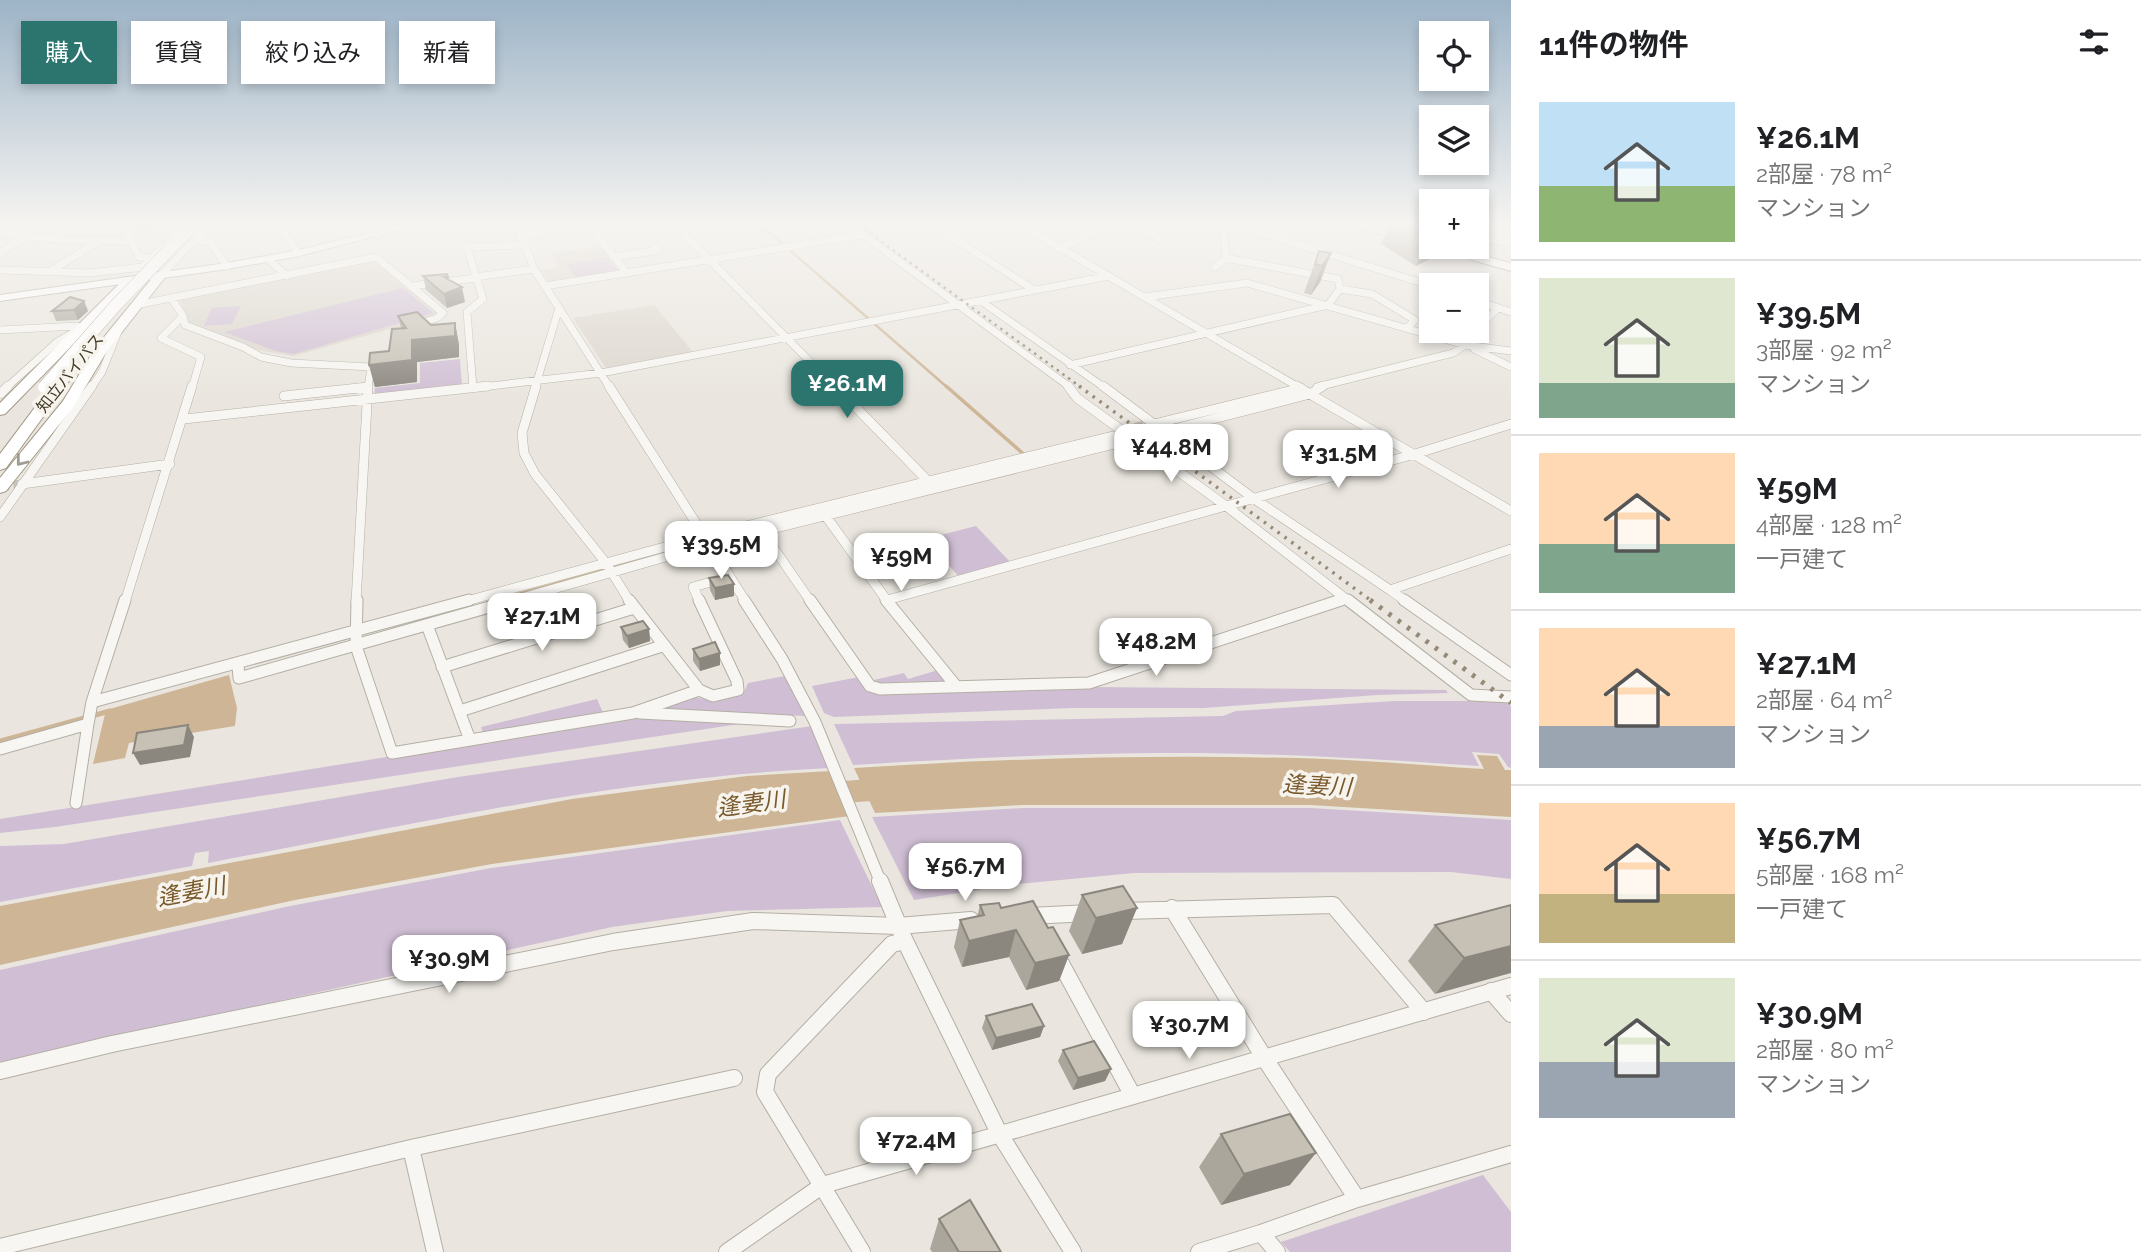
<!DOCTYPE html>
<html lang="ja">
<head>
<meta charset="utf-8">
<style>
	body { margin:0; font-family:Raleway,"Noto Sans JP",sans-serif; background:#f2f2f2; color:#202124; height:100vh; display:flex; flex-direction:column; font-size:26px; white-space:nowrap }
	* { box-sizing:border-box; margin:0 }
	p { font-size:23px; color:#757577 }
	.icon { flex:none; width:38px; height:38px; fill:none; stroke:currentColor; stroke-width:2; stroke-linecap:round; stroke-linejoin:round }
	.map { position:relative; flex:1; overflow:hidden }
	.panel { display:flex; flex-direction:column; background:#fff; width:630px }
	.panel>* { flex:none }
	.banner { position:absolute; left:21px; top:21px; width:665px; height:63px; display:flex; gap:14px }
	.buttons { position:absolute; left:1419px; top:21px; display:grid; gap:14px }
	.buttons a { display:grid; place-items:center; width:70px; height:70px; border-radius:0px; background:#fff; box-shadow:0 4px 10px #0003; font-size:35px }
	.price { position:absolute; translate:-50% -60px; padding:0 16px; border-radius:14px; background:#fff; color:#222; font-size:23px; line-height:46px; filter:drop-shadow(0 2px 4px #0008) }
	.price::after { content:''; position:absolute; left:50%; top:42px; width:21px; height:16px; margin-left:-10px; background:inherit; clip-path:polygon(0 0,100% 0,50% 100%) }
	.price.current { background:#2b756e; color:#fff }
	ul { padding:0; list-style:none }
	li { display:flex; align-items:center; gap:21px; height:175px; padding:0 28px }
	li+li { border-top:2px solid #e0e0e0 }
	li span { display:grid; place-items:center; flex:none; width:196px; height:140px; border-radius:0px; color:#555 }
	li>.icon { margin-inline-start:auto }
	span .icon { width:84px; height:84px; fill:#fffc; stroke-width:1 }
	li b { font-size:30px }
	h2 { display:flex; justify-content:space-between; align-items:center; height:84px; padding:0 28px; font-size:30px }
	.pill { padding:0 24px; border-radius:0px; background:#fff; box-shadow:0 4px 10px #0003; font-size:24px; line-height:63px }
	.pill.current { background:#2b756e; color:#fff }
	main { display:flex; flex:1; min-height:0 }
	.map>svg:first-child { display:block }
	.built { fill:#dcd6cd }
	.green { fill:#d0bfd4 }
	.water { fill:#cdb596 }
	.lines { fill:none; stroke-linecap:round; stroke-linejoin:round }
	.stream-far2 { stroke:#cdb596; stroke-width:2.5 }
	.stream-far1 { stroke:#cdb596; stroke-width:3.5 }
	.stream { stroke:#cdb596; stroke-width:5 }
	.river { fill:#cdb596; fill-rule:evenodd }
	.street-tunnel { stroke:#c8c3ba; stroke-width:9; stroke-dasharray:9 4.5; stroke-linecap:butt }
	.street-far3-casing { stroke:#b4afa4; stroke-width:8 }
	.street-far2-casing { stroke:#b4afa4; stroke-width:10 }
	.street-far1-casing { stroke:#b4afa4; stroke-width:13 }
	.street-casing { stroke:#b4afa4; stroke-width:18 }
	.secondary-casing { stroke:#b4afa4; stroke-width:2 }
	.highway-casing { stroke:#a29785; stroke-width:2 }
	.street-far3 { stroke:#f7f6f2; stroke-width:7 }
	.street-far2 { stroke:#f7f6f2; stroke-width:9 }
	.street-far1 { stroke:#f7f6f2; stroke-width:11 }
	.street { stroke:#f7f6f2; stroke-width:16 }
	.secondary { fill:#fff; fill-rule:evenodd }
	.highway { fill:#fff; fill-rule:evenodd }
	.rail-far2 { stroke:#958a77; stroke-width:2.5; stroke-dasharray:2.5 4.5; stroke-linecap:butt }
	.rail-far1 { stroke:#958a77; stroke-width:3.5; stroke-dasharray:2.5 6; stroke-linecap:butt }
	.rail { stroke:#958a77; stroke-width:5; stroke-dasharray:3.5 8; stroke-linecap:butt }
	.highway-bridge-casing { stroke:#a29785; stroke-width:13; stroke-linecap:butt }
	.highway-bridge { stroke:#fff; stroke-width:12 }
	.wall { fill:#aba69c }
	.shaded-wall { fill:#8b877f }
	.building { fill:#c7c1b5; stroke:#8b877f; stroke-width:2 }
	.oneway { stroke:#a09c92 }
	.labels { text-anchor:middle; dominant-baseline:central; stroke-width:7; stroke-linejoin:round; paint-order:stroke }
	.far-street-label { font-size:16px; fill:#423926; stroke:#f7f4ee }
	.near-water-label { font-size:23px; font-style:italic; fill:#7a5a2c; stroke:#f7f4ee }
</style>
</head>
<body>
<main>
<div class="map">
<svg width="1511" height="1252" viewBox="0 0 1511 1252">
	<rect width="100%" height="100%" fill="#eae6df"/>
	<path class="built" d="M601,246L622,273L550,283L541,270L559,267L551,253Z
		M372,259L437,313L433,317L293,356L258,350L189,324L179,298Z
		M654,305L693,352L606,368L573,318Z"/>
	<path class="green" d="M607,257L619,272L576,278L567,265Z
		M403,288L433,313L294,354L276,351L224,332Z
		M241,306L232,324L204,326L212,308Z
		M460,359L462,387L374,396L375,388L420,383V363Z
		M976,526L1013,565L961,579L925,539Z
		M938,670L949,683L879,687L874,680L904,673L908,679Z
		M785,676L809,716L663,711L661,707L694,697L716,702L744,692L748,683Z
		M859,677L865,689L1089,687L1446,690L1448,693L1377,695L1204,708H1074L834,717L824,713L812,686Z
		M597,699L604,715L483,733L481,727Z
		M1394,701H1504L1511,706V768L1508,767L1499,754L1472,752L1479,766C1371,759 1263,752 1155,753C1054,754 953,759 853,765L834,724L1223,716L1236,711Z
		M636,717L746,723L55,827L0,833V819Z
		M812,726L829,768C619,778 414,824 208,863L209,851L195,853L192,866L0,902V846L64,844L458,777Z
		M1023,808H1311L1511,820V879L1451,872L1134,873L1009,885L914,900L872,817Z
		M840,820L882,907L727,911L612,927L0,1063V970L290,906L491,868Z
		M1483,1175L1511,1212V1252H1290L1281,1242Z"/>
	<path class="water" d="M229,675L237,708L235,726L129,743L125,758L93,764L106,710Z
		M1477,755L1497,756L1505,770H1511V817L1310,805H1022L875,813L854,768C1011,758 1168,754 1325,759C1378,761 1431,766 1484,769Z
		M831,771L850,816L492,864L295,900L0,965V906L572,799L747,776Z"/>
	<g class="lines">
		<path class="stream-far2" d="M757,225L768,231L948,388"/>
		<path class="stream-far1" d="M946,386L1027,457
			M1129,436L1236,408
			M847,506L876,499
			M513,596L686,547"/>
		<path class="stream" d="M0,741L110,711"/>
		<path class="river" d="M898,777L908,780L912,788L908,796L898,799L816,805L806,802L801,794L806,786L816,783Z"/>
		<path class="street-tunnel" d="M1122,431L1148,424
			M0,487L22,484"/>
		<defs>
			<path id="street-far3" d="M124,225L139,257L152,258
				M278,225L299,253
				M368,225L377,235
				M518,225L534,269L610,388
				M589,225L627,273
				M619,225L709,230L749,225
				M850,225L1071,388
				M933,225L1034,290
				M1021,225L1300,388
				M1129,225L1151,233L1160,240
				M1230,225L1224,231L1226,258L1338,279L1340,289
				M1236,225L1432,286
				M207,227L232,225
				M678,228L836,388
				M0,233L64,240L132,241
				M1279,236L1295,225
				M520,237L568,225
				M1477,237L1511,243
				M193,241H209L227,266
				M1059,248L1112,225
				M0,253L26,236
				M613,257L654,251L658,249L656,247
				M268,259L287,276
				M1215,267L1226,258
				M0,270L89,273L143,267L185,225
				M51,271L99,241
				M161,275L209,225
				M476,277L534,269
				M412,286L476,278
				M545,286L862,235
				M1145,297L1247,283L1465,345L1511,351
				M172,299L183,316L161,338L201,357L192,388
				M981,301L1105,388
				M1477,301L1511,312
				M136,305L376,257L443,313L437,318L415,325
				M183,316L185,325L243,347L261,357L291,363L371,367
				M1477,329L1498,308
				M0,330L77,326
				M1474,349L1511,367
				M1070,365L1328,305L1340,289L1372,294L1415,320L1407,328
				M1317,387L1453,353L1465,345L1476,331
				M6,388L57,342L81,328
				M91,388L102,372L120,327
				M356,388L368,387
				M368,388L371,367L379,361
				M473,388L467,312L483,299L467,247L523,245
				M473,388L601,373L1109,276
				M535,388L559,308
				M1320,388L1324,386"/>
			<path id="street-far2" d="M536,386L522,433L524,453L535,474L606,563L630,602
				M609,386L746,602
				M835,386L928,481
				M1068,386L1077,398L1226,506L1415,454L1511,424
				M1103,386L1253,498L1390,590
				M1297,386L1310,394L1323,386
				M0,394L8,386
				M284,396L368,387
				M184,419L488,386
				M1154,424L1301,388
				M1166,431L1310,394L1511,511
				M22,484L170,464
				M825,515L888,602
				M0,517L92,386
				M762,531L811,602
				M887,600L1226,506L1350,602
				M125,602L192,386
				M356,602L368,386
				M463,602L705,536L1121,434L1122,431
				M508,602L711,544L1135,439
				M700,602L693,587L722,579
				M1336,602L1344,599
				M1407,602L1390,590L1511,549"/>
			<path id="street-far1" d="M357,600L356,646L392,753L633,713L699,690L629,600
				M744,600L782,659L815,722L881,883
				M810,600L870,686L880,689L1089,683L1341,600
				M886,600L956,686
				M1348,600L1471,695L1511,697
				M1404,600L1511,675
				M427,625L470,740
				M238,664L239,678L514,600
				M442,667L634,608
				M699,690L713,696L738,690L737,681L699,600
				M92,702L469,600
				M460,711L662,646
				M640,713L790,721
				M88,724L92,702L125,600
				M0,749L88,724L76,803"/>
			<path id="street" d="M880,881L905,941L999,1133L1073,1252
				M1172,908L1265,1059L1357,1199
				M1124,911L1333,905L1424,1012
				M1029,916L1090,913
				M1058,958L1133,1096L1511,986
				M1491,991L1511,1014
				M0,1071L112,1044L613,942L753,921L898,926L971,920
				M411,1148L734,1078
				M1261,1233L1357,1199L1511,1154
				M0,1247L411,1148L435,1252
				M727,1252L823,1185L1133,1096
				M862,1252L765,1092L768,1074L892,944L905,941
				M1199,1252L1261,1233L1277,1252"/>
			<path id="secondary" d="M9,225H24L0,234V228Z
				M402,225H418L299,256L227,269L0,301V295L227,263L299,250Z"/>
			<path id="highway" d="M1348,225H1367L1432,242V247H1448L1511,263V271Z
				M157,272L167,275L107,351L74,406L6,491L0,493V478L63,401L96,347Z
				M126,277L136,280L5,414L0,415V403Z
				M62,377L69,381L6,468L0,470V454L57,378Z"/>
		</defs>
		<use href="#street-far3" class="street-far3-casing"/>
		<use href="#street-far2" class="street-far2-casing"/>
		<use href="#street-far1" class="street-far1-casing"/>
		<use href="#street" class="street-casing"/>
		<use href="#secondary" class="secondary-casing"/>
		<use href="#highway" class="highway-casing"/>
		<use href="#street-far3" class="street-far3"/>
		<use href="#street-far2" class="street-far2"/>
		<use href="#street-far1" class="street-far1"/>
		<use href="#street" class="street"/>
		<use href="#secondary" class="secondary"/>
		<use href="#highway" class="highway"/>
		<path class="rail-far2" d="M859,225L1082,388"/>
		<path class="rail-far1" d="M1079,386L1373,602"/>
		<path class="rail" d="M1370,600L1511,703"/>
		<defs>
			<path id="highway-bridge" d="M44,387L116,305L193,225"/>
		</defs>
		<use href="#highway-bridge" class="highway-bridge-casing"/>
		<use href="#highway-bridge" class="highway-bridge"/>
	</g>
	<path class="wall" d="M1389,225H1428V260L1416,266L1381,244Z
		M1319,251L1331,253L1320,282L1311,295L1304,293Z
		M423,276L448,280L465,302L447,308L426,290Z
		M84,301L88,311L78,320L56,321L52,311Z
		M398,316L431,325L455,323L459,345V357L417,362V382L375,387L369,365L389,351L401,328Z
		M709,578L734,596L715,600L710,590Z
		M621,627L649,629L650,641L629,648L623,640Z
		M693,649L720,665L700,671L693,661Z
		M1082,895L1137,908L1122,944L1082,954L1069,931Z
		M980,905L1001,908L1048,928L1069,955L1059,981L1026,990L1009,957L962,967L954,947L960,920L977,917Z
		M1511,905L1435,994L1408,961L1435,925Z
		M986,1016L1044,1026L1040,1037L992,1050L982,1028Z
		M1063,1050L1111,1069L1105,1081L1073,1090L1058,1061Z
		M1221,1134L1290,1185L1221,1205L1199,1167Z
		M939,1219L1001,1252H932L930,1249Z"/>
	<path class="shaded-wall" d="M133,225H162L135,229Z
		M1432,236V247H1434L1428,260L1416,266L1428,238Z
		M1331,253L1320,282L1311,295L1322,266Z
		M462,287L465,302L447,308L444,294Z
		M84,301L88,311L78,320L74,310Z
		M455,323L459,345V357L417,362V382L375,387L369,365L412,340Z
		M734,584V596L715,600V588Z
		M649,629L650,641L629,648L627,636Z
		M720,653V665L700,671L699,659Z
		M188,725L194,737L190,757L140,765L133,753Z
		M1137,908L1122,944L1082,954L1096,918Z
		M1016,930L1009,957L962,967L969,941Z
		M1511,946V973L1435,994L1464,958Z
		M1069,955L1059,981L1026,990L1035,963Z
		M1044,1026L1040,1037L992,1050L996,1038Z
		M1111,1069L1105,1081L1073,1090L1078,1078Z
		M1316,1153L1290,1185L1221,1205L1244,1174Z"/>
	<path class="building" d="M1407,225H1428L1432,227V236L1428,238Z
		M1319,251L1331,253L1322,266L1315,264Z
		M447,274L448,277H444L462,287L444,294L423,276Z
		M70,297L84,301L74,310L52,311Z
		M417,312L431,325L455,323V336L412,340V360L369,365L370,353L389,351L392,329L406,328L398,316Z
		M728,575L734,584L715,588L709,578Z
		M643,621L649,629L627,636L621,627Z
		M715,642L720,653L699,659L693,649Z
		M188,725L184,745L133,753L137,733Z
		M1123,886L1137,908L1096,918L1082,895Z
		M1033,901L1048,928L1053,927L1069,955L1035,963L1016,930L969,941L960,920L984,915L980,905L999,903L1001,908Z
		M1511,905V946L1464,958L1435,925Z
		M1032,1004L1044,1026L996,1038L986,1016Z
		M1094,1041L1111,1069L1078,1078L1063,1050Z
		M1290,1114L1316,1153L1244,1174L1221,1134Z
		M970,1200L1001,1252H959L939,1219Z"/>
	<defs><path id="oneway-chevron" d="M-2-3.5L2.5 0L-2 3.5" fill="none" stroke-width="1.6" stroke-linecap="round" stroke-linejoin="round" transform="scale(1.75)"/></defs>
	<use class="oneway" href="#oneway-chevron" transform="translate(21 461) rotate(128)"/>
	<linearGradient id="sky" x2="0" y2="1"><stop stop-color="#9db4c7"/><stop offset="0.56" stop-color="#f6f4f1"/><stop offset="1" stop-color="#f6f4f1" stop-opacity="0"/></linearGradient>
	<rect width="1511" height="401" fill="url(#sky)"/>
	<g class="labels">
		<g class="far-street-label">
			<text transform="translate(70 373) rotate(-51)">知立バイパス</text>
		</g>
		<g class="near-water-label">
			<text transform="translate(1317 785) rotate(3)">逢妻川</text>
			<text transform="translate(751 803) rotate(-8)">逢妻川</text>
			<text transform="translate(191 891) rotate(-11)">逢妻川</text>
		</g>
	</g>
</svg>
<div class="buttons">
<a><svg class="icon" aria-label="locate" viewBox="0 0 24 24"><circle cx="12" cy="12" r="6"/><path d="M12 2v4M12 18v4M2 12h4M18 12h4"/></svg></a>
<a><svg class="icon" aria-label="layers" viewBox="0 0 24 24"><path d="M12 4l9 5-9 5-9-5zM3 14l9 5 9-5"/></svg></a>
<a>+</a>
<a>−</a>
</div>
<b class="price current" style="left:847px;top:420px">¥26.1M</b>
<b class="price" style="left:1171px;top:484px">¥44.8M</b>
<b class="price" style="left:1338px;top:490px">¥31.5M</b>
<b class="price" style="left:721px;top:581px">¥39.5M</b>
<b class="price" style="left:901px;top:593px">¥59M</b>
<b class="price" style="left:542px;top:653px">¥27.1M</b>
<b class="price" style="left:1156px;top:678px">¥48.2M</b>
<b class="price" style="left:965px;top:903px">¥56.7M</b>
<b class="price" style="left:449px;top:995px">¥30.9M</b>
<b class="price" style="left:1189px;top:1061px">¥30.7M</b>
<b class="price" style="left:916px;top:1177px">¥72.4M</b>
<div class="banner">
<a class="pill current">購入</a>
<a class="pill">賃貸</a>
<a class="pill">絞り込み</a>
<a class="pill">新着</a>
</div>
</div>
<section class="panel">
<h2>11件の物件<svg class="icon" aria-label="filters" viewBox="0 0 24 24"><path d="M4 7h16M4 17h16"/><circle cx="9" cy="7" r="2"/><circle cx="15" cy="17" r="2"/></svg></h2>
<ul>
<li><span style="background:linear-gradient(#bfe0f5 60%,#8fb573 0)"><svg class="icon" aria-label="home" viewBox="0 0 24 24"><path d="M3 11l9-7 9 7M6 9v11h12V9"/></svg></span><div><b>¥26.1M</b><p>2部屋 · 78 m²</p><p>マンション</p></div></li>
<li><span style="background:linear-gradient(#dfe7d0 75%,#7fa58c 0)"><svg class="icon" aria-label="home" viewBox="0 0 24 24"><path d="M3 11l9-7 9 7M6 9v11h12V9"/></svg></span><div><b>¥39.5M</b><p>3部屋 · 92 m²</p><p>マンション</p></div></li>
<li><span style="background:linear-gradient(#ffd9b3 65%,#7fa58c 0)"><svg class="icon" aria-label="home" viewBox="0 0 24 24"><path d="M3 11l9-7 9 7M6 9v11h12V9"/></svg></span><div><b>¥59M</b><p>4部屋 · 128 m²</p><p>一戸建て</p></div></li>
<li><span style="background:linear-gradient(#ffd9b3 70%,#9aa5b1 0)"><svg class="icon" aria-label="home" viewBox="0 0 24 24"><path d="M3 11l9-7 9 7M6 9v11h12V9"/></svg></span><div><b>¥27.1M</b><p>2部屋 · 64 m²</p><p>マンション</p></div></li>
<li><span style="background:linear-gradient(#ffd9b3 65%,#c2b280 0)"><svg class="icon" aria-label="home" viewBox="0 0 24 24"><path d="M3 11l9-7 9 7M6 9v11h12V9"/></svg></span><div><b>¥56.7M</b><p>5部屋 · 168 m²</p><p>一戸建て</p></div></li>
<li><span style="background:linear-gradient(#dfe7d0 60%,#9aa5b1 0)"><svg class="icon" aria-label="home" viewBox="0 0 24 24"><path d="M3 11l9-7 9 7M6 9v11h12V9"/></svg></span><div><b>¥30.9M</b><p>2部屋 · 80 m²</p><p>マンション</p></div></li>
</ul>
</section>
</main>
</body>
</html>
